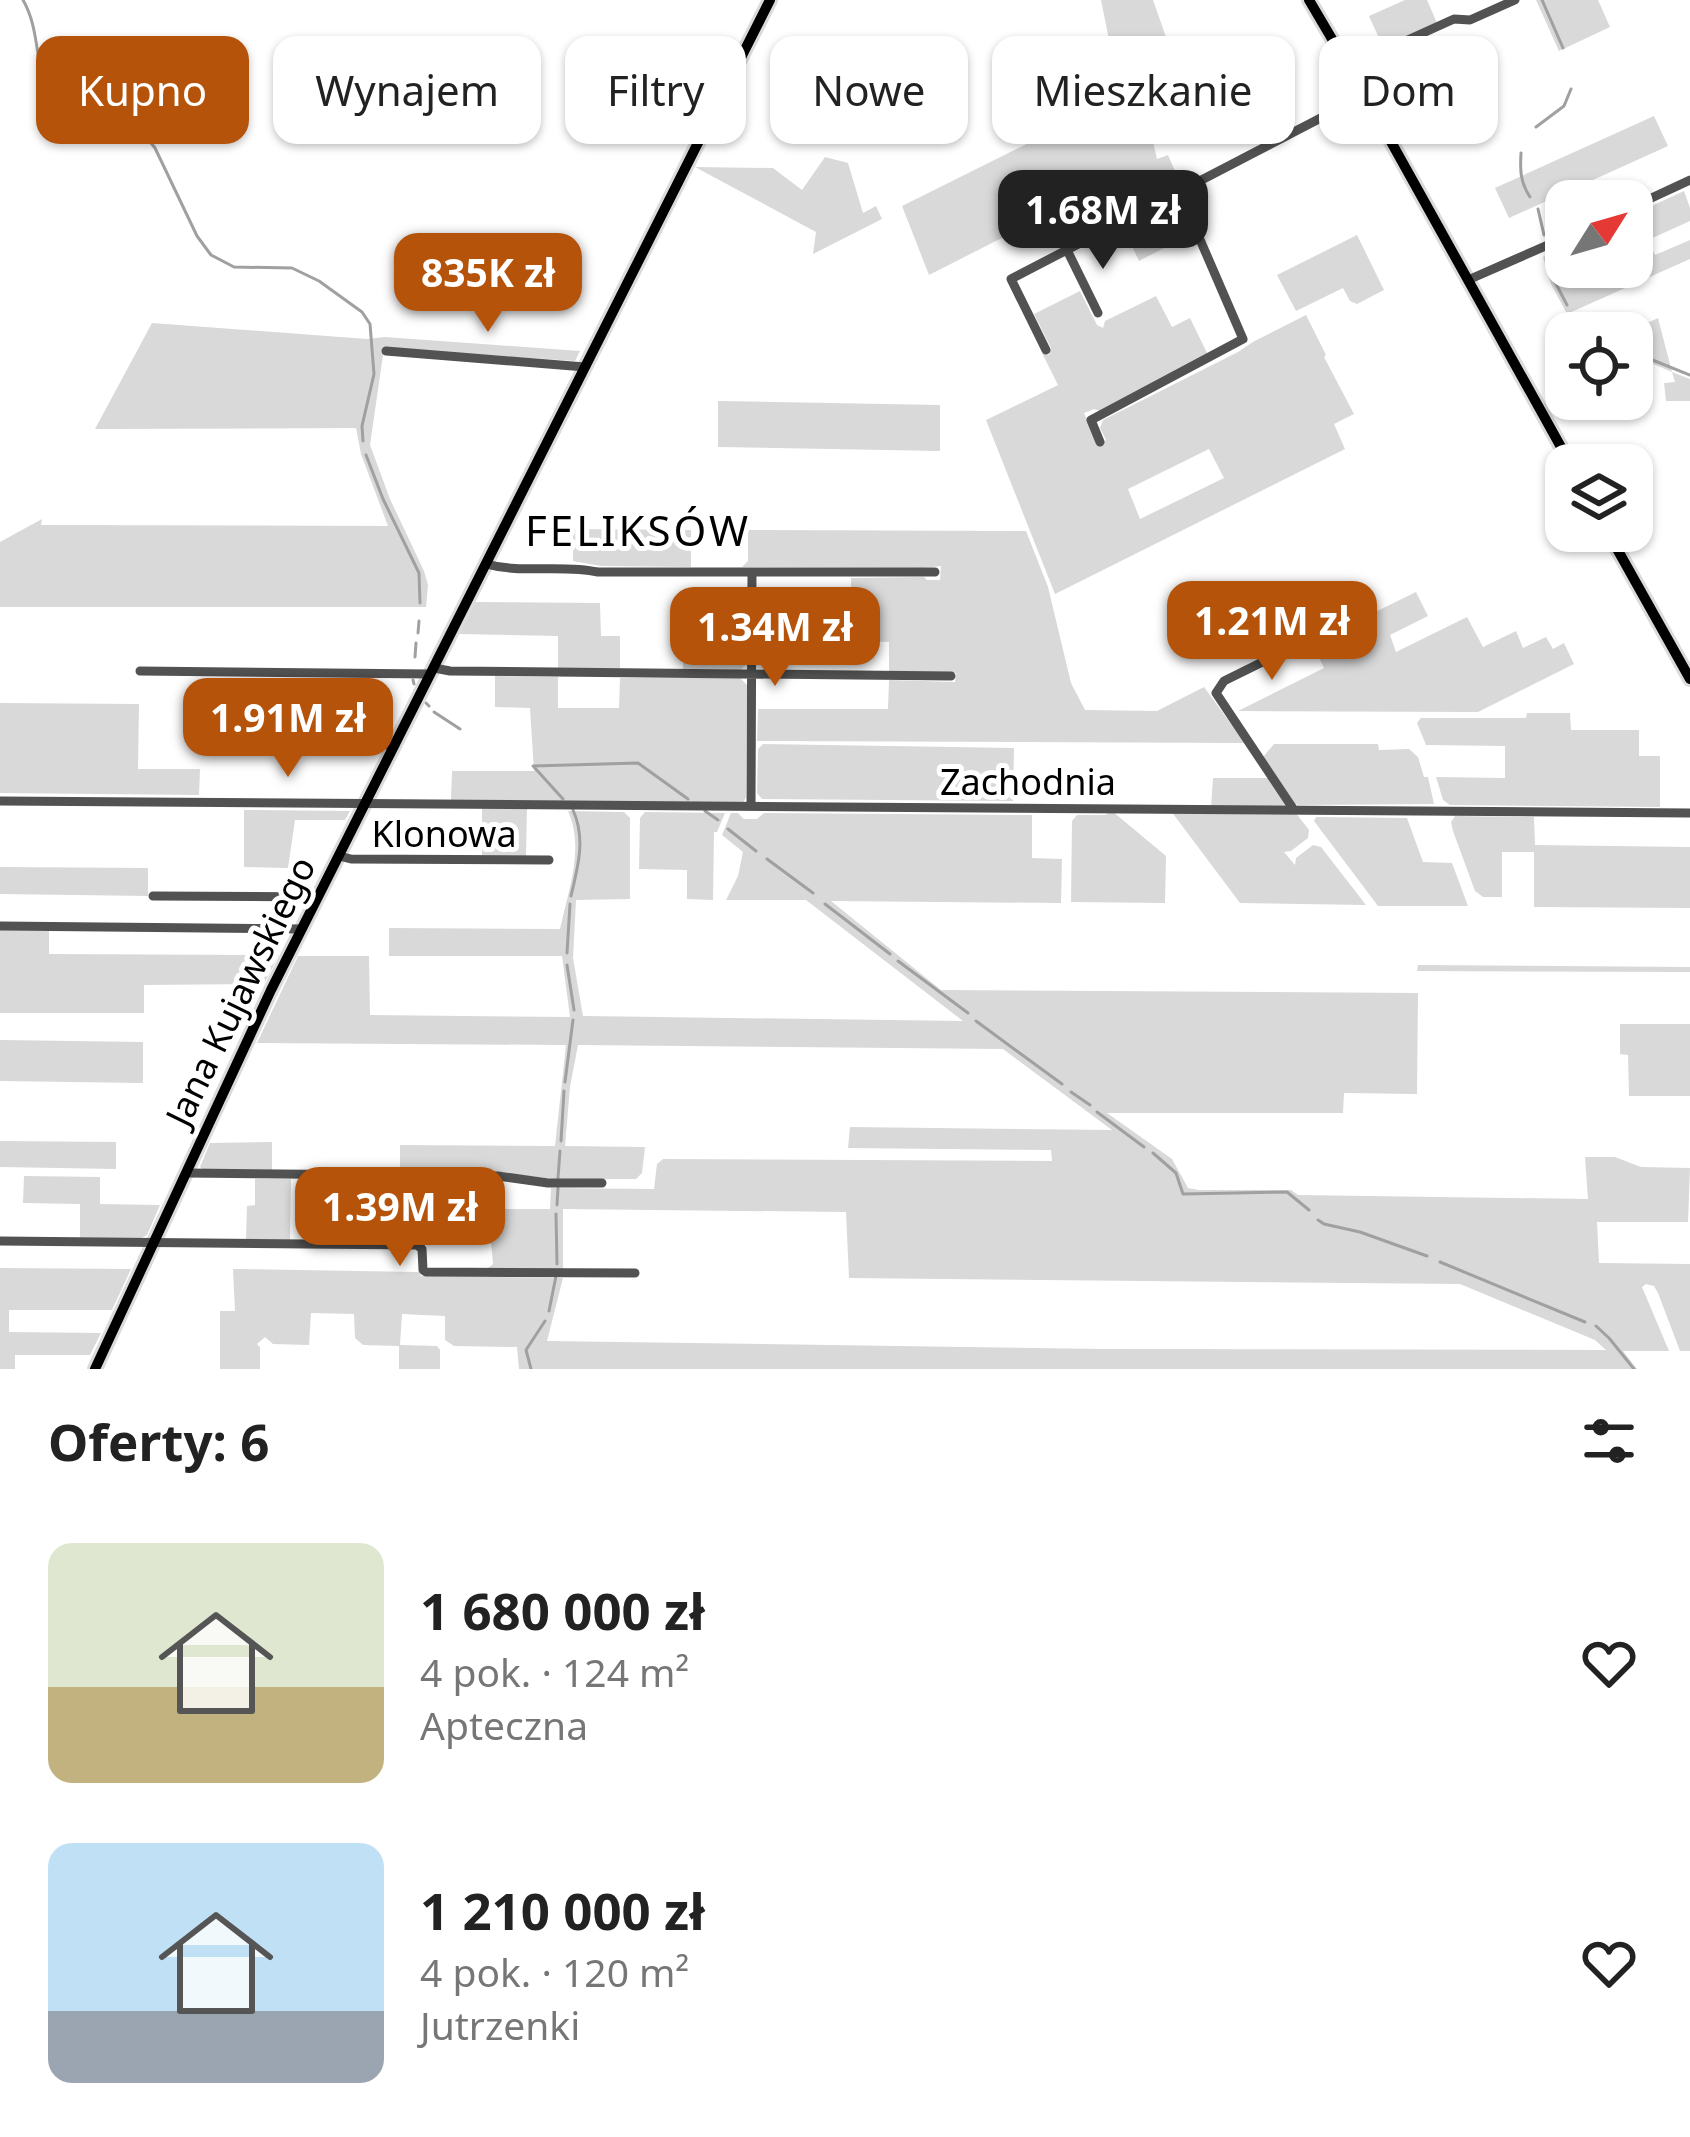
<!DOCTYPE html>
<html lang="pl">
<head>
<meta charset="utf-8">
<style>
	body { margin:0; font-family:"Noto Sans",sans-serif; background:#f6f6f6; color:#222; height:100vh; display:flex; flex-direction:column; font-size:45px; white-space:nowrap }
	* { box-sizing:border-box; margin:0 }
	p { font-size:39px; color:#767676 }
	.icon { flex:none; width:66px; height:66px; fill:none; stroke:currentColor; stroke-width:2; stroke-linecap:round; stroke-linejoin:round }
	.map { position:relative; height:1369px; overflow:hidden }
	.side { display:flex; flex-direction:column; background:#fff; flex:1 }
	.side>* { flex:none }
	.top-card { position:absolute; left:36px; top:36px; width:1620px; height:108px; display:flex; gap:24px }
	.needle { width:78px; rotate:53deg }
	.tools { position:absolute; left:1545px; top:180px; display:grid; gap:24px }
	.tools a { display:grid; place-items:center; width:108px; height:108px; border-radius:24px; background:#fff; box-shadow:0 3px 9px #0004; font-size:60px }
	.price { position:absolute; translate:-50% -102px; padding:0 27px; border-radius:24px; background:#b45309; color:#fff; font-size:39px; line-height:78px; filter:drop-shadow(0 3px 6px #0008) }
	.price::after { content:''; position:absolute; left:50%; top:72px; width:36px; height:27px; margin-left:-18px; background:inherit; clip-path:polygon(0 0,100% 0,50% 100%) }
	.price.active { background:#222; color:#fff }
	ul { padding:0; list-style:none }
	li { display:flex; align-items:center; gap:36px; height:300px; padding:0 48px }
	li span { display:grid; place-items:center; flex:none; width:336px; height:240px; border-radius:24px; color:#555 }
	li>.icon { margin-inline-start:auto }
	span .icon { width:144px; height:144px; fill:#fffc; stroke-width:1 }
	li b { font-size:51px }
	h2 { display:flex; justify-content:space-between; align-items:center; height:144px; padding:0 48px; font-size:51px }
	.chip { padding:0 42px; border-radius:24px; background:#fff; box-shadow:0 3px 9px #0004; font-size:42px; line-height:108px }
	.chip.active { background:#b45309; color:#fff }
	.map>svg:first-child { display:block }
	.green { fill:#d9d9d9; fill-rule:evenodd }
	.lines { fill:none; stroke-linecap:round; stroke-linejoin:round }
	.stream { stroke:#a0a0a0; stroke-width:3 }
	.major-casing { stroke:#dbdbdb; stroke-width:16 }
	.minor { stroke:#525252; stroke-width:9 }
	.major { stroke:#000; stroke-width:10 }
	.labels { text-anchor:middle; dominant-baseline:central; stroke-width:10; stroke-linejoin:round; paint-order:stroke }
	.street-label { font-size:36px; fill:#000; stroke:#fff }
	.quarter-label { font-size:42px; letter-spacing:3px; fill:#000; stroke:#fff }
</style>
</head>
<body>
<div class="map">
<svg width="1690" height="1369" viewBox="0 0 1690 1369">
	<rect width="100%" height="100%" fill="#fff"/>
	<path class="green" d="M1101,0H1153L1179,74L1142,93L1157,159L1168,155L1179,180L1187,183L1171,191L1167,187L1165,193L1114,220L1098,189L929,275L902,206L1105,105L1118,84Z
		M1405,0H1427L1437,23L1383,47L1369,16Z
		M1536,0H1598L1610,27L1559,51Z
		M1654,116L1668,146L1509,218L1495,188Z
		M825,157L848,163L863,213L876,206L882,219L813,254L816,232L695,167L773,168L802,190Z
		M1684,191L1690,208V221L1648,240L1655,255L1690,240V259L1567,314L1551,284L1543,257L1566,246V267H1632V215Z
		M1168,202L1177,204L1189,235L1139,261L1122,226Z
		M1357,235L1384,290L1357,304L1350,301L1343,288L1296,311L1277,275Z
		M1080,291L1097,325L1103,328L1105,321L1156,296L1172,327L1190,318L1209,357L1100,411L1094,409L1084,413L1097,445L1106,440L1100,428L1103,420L1238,352L1253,342L1306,315L1326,355L1324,357L1354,414L1334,424L1345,449L1055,594L986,420L1058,385L1042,353L1049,355L1051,348L1034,314ZM1209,449L1224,478L1140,519L1128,489Z
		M1658,318L1672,372L1690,379V401H1666L1664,383L1675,382L1672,372L1653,364H1632V333H1625Z
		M152,323L367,339L385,337L580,351L575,361L384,348L370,445L390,499L424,571L428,585L426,607H0V542L42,519L41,525L388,526L361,454L356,428L95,429Z
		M718,401L940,405V451L718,447Z
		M573,529L691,530V567L601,566L573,561Z
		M748,530L1026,531L1048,587L1071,683L1085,710L1157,711L1204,687L1245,743L757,741L758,709H888L889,680L955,682L956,673L889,671V642L827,640V606H851V578L924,577L927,580H940L941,566L924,568L742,567L748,561Z
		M1416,592L1428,616L1390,635L1396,652L1467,617L1483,647L1516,631L1523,648L1546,637L1553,649L1564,643L1574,664L1478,712L1238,711L1324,668L1312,643Z
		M475,602L600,603L601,636H620V668H558V636L459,634Z
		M683,638L747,639V664L740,670L683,669Z
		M495,676L558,677V708H619L620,678H740L747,685L746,797L743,803L451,801L452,771H534L530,708L495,707Z
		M0,703L139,704L138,769H200L199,795L0,793Z
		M1527,713H1570L1571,730H1639V756H1660V807L1450,805L1443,800L1436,777L1505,778V746L1426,745L1417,723L1421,718H1526Z
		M763,744L1014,748L1013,801L762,799L757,793L758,749Z
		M1274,744H1378L1379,750L1409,749L1418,757L1424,777H1428L1434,804L1299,805L1295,804L1263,757Z
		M1213,778H1270L1287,803L1284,807H1211Z
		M482,805L527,807L526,856L482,855Z
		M244,810L350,811L345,820H295L288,868L244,867Z
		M568,811L624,812L630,818V899L576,900L573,958L583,1016L963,1021L806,900H726L738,876L743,852L722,835L731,813H738L744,819H757L764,813L1032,815V858L1062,859L1061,903L831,901L941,990L1418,993L1417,1094L1344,1093L1343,1113H1107L1172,1159L1188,1188L1199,1190H1291L1298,1195L1588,1199L1585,1157H1615L1641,1167L1690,1168L1688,1222H1597L1599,1263L1690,1264V1351H1680L1658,1293L1654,1286L1646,1284L1642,1287L1669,1351H1623L1637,1369H519L517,1347L454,1346L445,1340V1316L402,1314L400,1345L437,1346L440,1350V1369H399V1346L363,1345L355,1338L354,1314L311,1313L309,1345L273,1344L265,1337L257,1344L260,1347V1369H220V1311H235L233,1269L419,1272L421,1276L563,1278L547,1341L1104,1349L1606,1350L1595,1340L1460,1284L849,1278L846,1212L563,1209V1269L488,1268L493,1264L491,1241L331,1240V1207L446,1208L448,1181L499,1182V1209H550L551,1188L654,1189L657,1164L663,1159L1052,1161L1051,1150L848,1148L850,1127L1112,1130L1003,1049L578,1045L570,1087L565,1146L645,1147L642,1173L636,1179H552L499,1172L400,1171V1145L555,1146L566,1045L257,1043L298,956H369L370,1015L570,1017L562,956H389V928L560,929C568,891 585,849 568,811Z
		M1112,811L1166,856L1165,903L1071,902L1072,821L1077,815H1105Z
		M1171,811L1295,812L1309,830L1308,838L1291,851L1284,852L1295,865L1296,858L1313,845L1321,847L1366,905L1240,903Z
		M645,812L725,813L717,832H714L713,900L687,899V870L639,869L640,818Z
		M1455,816L1534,817L1535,845L1690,847V908L1534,907V852H1502V897H1483L1475,891L1453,831L1451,822Z
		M1316,817L1407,818L1423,862L1452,863L1468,906H1378L1314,821Z
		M0,867L148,868V896L0,894Z
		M0,930L49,931V954L279,955L264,984L144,985V1013H0Z
		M1418,965L1690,967V972L1417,971Z
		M1620,1024H1690V1096H1629L1628,1055L1620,1054Z
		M0,1040L143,1042V1083L0,1081Z
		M0,1141L116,1142V1169L0,1167Z
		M272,1142V1170L202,1169L200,1167L210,1143Z
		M24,1176L100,1177V1204L160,1205L147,1235L138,1240L80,1239V1204L23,1203Z
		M255,1179H291L290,1240L246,1239L247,1206L255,1205Z
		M0,1268L131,1269L112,1310H9V1332L101,1333L90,1355H15V1369H0Z"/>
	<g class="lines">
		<path class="stream" d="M23,0C41,31 34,68 51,100L111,114L145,135L155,148L197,236L211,255L234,267L292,268L319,281L362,312L370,324L374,374L362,426L363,441
			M1542,0L1563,48
			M1536,127L1564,106L1571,89
			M1521,153C1520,170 1520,182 1530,197
			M1538,209L1544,235
			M1548,255L1554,280L1567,305
			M1645,357L1690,375
			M366,455L383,499L419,573L420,603
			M418,633L419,621
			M415,657L416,643
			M413,680L414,684
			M426,703L429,706
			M434,712L460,729
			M533,766L638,763L688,799
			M534,767L563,799
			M705,811L718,820
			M728,829L756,851
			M767,859L813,893
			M571,896C578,866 586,839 573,810
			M825,904L890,954
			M567,953L570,904
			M898,961L968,1013
			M567,965L574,1010
			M976,1021L1062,1084
			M565,1082L573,1020
			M1071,1092L1090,1105
			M1097,1112L1144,1147
			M561,1141L564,1091
			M1153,1153L1176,1173L1183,1194L1287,1192L1309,1210
			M558,1178L560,1151
			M557,1205L558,1188
			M556,1214L557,1264
			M1318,1220L1324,1224L1360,1232L1427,1256
			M1440,1262L1585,1322
			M549,1311L556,1276
			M1596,1326L1609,1338L1634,1369
			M531,1369L526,1350L545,1321"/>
		<defs>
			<path id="major" d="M1309,0L1365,95L1571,465
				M1607,531L1690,679
				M95,1369L271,990L770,0"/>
		</defs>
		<use href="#major" class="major-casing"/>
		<path class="minor" d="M1348,67L1454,19L1470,20L1515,0
			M1632,207L1690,180
			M1067,250L1098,313
			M1468,280L1566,237
			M1046,350L1011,279L1365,95
			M386,351L585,367
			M1100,442L1091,420L1243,339L1179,191
			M486,564C522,574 561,564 598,572H935
			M434,668L450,671L951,676
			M140,671L430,674
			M210,741L395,745
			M0,801L1690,813
			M751,806L752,572
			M1294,810L1216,693L1224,681L1301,643
			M339,856L351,859L549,860
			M153,896L318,897
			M0,926L302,929
			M187,1173L498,1176L548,1183H602
			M0,1241L417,1245L422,1249L423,1270L426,1272L635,1273"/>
		<use href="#major" class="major"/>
	</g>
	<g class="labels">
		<g class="street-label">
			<text x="1028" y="781">Zachodnia</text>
			<text x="444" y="833">Klonowa</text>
			<text transform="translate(240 991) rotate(-64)">Jana Kujawskiego</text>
		</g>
		<g class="quarter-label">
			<text x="638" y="529">FELIKSÓW</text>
		</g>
	</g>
</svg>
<div class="tools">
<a><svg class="needle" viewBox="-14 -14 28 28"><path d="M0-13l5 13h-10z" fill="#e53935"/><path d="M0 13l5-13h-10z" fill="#767676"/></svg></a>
<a><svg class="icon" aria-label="locate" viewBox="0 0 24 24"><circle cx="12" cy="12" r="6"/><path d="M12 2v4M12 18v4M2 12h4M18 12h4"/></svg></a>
<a><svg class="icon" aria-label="layers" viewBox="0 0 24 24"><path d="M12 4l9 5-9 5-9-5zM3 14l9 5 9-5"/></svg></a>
</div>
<b class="price active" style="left:1103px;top:272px">1.68M zł</b>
<b class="price" style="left:488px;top:335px">835K zł</b>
<b class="price" style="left:1272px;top:683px">1.21M zł</b>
<b class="price" style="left:775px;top:689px">1.34M zł</b>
<b class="price" style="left:288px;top:780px">1.91M zł</b>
<b class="price" style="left:400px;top:1269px">1.39M zł</b>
<div class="top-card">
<a class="chip active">Kupno</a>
<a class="chip">Wynajem</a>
<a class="chip">Filtry</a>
<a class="chip">Nowe</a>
<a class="chip">Mieszkanie</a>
<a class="chip">Dom</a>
</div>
</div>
<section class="side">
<h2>Oferty: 6<svg class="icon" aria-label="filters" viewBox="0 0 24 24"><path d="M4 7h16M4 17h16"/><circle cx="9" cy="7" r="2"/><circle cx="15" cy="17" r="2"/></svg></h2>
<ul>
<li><span style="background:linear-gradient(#dfe7d0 60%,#c2b280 0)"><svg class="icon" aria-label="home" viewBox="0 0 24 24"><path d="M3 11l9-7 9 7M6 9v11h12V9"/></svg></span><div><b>1 680 000 zł</b><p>4 pok. · 124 m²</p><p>Apteczna</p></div><svg class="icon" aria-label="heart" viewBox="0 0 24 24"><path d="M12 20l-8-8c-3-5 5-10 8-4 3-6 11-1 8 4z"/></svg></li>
<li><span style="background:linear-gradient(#bfe0f5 70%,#9aa5b1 0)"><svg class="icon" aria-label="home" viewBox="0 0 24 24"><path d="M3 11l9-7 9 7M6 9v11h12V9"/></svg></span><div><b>1 210 000 zł</b><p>4 pok. · 120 m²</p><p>Jutrzenki</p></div><svg class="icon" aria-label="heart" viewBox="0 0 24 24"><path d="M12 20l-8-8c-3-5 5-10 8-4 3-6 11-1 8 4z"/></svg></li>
</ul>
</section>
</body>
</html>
